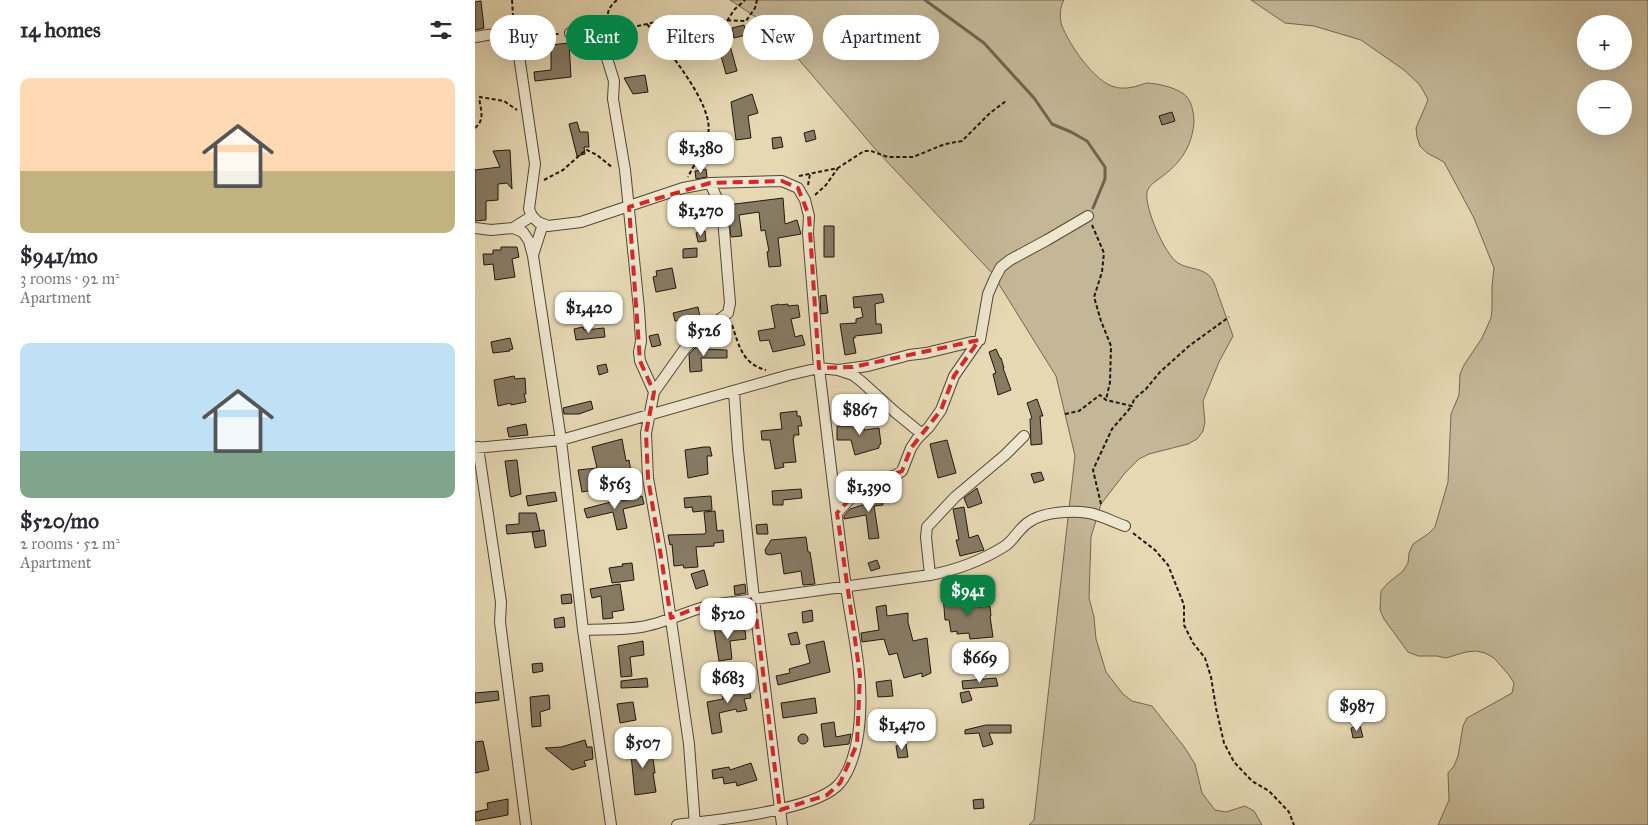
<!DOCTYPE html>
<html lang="en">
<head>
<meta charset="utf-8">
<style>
	body { margin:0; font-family:"IM FELL Great Primer",serif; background:#f7f7f7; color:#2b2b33; height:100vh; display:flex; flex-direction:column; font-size:19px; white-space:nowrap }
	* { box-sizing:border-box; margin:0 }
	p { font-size:16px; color:#7c7c81 }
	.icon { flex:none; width:28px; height:28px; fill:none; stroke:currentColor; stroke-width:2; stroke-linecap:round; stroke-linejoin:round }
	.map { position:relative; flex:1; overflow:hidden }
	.details { display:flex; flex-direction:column; background:#fff; width:475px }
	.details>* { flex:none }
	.banner { position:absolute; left:15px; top:15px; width:475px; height:45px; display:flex; gap:10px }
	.buttons { position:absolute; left:1102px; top:15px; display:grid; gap:10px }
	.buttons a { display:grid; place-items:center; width:55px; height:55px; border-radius:50%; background:#fff; box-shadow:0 5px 20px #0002; font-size:25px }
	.price { position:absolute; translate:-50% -42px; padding:0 11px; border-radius:10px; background:#fff; color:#222; font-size:16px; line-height:32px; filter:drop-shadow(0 1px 2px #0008) }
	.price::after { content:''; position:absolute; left:50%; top:30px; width:15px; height:11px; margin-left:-8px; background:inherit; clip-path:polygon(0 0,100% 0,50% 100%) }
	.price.current { background:#0b8043; color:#fff }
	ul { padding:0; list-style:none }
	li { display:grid; align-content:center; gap:10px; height:265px; padding:0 20px }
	li span { display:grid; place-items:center; height:155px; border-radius:10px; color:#555 }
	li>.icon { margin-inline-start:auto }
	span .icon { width:90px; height:90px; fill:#fffc; stroke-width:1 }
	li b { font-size:21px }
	h2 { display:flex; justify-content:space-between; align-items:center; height:60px; padding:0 20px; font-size:21px }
	.tag { padding:0 18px; border-radius:22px; background:#fff; box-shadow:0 5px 20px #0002; font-size:18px; line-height:45px }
	.tag.current { background:#0b8043; color:#fff }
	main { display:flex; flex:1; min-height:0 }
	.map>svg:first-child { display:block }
	.green { fill:#c4b797; stroke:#736752; fill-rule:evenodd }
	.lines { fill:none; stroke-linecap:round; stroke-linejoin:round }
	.stream { stroke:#6f634f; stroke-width:3 }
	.building { fill:#877b64; stroke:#22170e }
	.street-casing { stroke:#534737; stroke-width:12 }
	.path { stroke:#22170e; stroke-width:2; stroke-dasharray:4 2.5; stroke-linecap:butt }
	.street { stroke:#eee6ce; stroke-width:10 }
	.marked { fill:none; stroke:#d62828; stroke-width:4; stroke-dasharray:10 6; stroke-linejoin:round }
</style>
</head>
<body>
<main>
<section class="details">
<h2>14 homes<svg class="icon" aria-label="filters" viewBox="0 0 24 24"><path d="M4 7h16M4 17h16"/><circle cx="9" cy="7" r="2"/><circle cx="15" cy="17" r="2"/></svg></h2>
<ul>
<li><span style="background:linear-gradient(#ffd9b3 60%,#c2b280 0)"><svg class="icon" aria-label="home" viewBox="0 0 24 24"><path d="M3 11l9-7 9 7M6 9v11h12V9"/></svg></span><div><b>$941/mo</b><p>3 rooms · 92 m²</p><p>Apartment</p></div></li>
<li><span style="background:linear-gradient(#bfe0f5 70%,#7fa58c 0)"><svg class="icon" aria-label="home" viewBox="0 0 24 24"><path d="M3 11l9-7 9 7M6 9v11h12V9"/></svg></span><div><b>$520/mo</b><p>2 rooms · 52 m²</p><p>Apartment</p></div></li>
</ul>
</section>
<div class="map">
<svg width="1173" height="825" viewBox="0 0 1173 825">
	<rect width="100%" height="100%" fill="#e5d8b3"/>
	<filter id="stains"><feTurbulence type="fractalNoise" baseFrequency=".004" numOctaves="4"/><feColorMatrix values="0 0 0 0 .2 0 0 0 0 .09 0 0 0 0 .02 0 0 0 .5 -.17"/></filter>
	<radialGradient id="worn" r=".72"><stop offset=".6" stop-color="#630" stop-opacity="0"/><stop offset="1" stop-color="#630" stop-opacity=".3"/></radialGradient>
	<path class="green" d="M255,0H589C585,7 584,18 587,26C594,44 620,83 640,87C646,89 656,88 662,86C666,85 670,83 673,83C685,84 704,88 712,97C717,103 719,114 719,122C717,147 705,164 685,178C680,182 674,185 672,192C669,207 690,255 703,263C714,270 729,267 737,279C740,284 742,291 744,297C749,310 753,323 758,336L744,362L728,401L730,422L728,431L722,439L713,444L674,454L664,459L650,473L626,504L616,537L614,598L619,617L621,639L631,672L648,694L657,701L677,706L710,748L720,764L727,793L740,810L751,812L770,806L779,811L787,825H554L559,820L600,456L581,376L517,273L402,151L296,27Z
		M776,0H1173V825H963L974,800L973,773L979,766L983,756L988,726L992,718L1037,693L1039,683L1034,675L1019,658L1010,653L1001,651L991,652L971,658L962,656H943L933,652L909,619L905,610L906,591L913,583L928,571L933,563L934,553L938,544L953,534L960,527L973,482L976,414L984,395L985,374L989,365L1007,338L1016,318L1017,308V286L1019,268L999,218L969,162L952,153L945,146L942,137L941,128L953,100L949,92L944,84L929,70L886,40L839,26L810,23ZM1111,24H1149V61H1111ZM1111,89H1149V126H1111Z"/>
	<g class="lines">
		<path class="stream" d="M450,0L509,43L559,98L577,124L596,132L612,141L630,167V179L618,208"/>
	</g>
	<path class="building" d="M6,1L9,28L0,30V2Z
		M269,25L271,35L259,38L257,28Z
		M254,42L262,71L251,74L243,45Z
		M94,43L96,77L60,81L59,72L76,70V45Z
		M170,75L173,92L158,94L149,78Z
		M277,94L283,113L273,116L276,138L261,140L256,102Z
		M697,112L700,121L687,125L684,116Z
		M102,122L105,132H113L114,147H109L110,154L102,156L94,124Z
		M339,130L341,139L331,142L329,133Z
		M306,137L308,147L298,149L297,138Z
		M35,150L37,189L32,183L23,184V200L11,201V220L0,221V170L25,167L18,151Z
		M231,169L232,177L221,179L220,171Z
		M308,198L310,224L322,220L326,234L303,238L306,266L294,267L292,252L294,251L290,230L286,231L284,212L264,215L267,236L256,237L252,205Z
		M349,226H359V257H349Z
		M230,231L231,241L223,242L221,233Z
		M26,247H42L44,257L37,259L40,277L20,280L18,264L9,265L8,254H18V250H26Z
		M222,248V257L208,258V249Z
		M197,268L201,288L181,292L178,277L182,276L181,271Z
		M407,294L409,302L400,304L401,324H406L407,333L380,336V338H378L381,353L370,355L365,324L381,323V319L388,317L386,307L379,308L378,297Z
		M351,295L353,313L346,314L345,296Z
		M304,304L305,305L313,304V306L323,305L325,317L316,319L320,337L327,335L330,345L298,352L294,340L285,341L283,331L300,328L296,306Z
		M223,307L225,317L200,321L198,313Z
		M108,327L109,330L129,328L130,337L101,340L99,329Z
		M183,334L186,345L177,347L174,336Z
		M35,338L38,349L34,350L35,351L18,353L16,342Z
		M224,344L225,349L252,350V358H226L227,371L215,372L214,354Z
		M521,349L525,358H526L529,368H528L536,390L523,395L518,374L521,373L514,352Z
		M131,364L133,372L124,375L122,366Z
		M39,376L40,379L50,378L51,394H49L51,402L36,405V403L23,406L19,380Z
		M562,399L568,416H565L567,444L556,445L555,419L557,418L552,403Z
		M116,401L118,409L104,414H89L88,408Z
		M322,411V416H325L327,426H323L324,435H319V438H318L321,462L308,463L309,467L300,469L295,440H287L286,431L307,429L305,413Z
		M388,416L389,430L404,428L406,444L404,445V448L380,455L376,440H362V426H377L376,417Z
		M51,424L53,435L34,437L32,428Z
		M147,439L151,461L154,460L156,471L121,479L124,489L107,492L103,470L122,468L117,447Z
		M472,440L481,473L463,478L455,444Z
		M229,447H235L237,456H232L233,474L213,478L210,450Z
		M42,460L46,494L36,497L35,496L30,461Z
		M566,472L569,480L559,483L556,474Z
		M405,488L408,505L399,506L404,538L394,539L391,515L369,519V516L375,509L397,502L395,491Z
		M502,488L507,503L493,508L489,498Z
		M326,489L327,498L308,500V505H298L297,491Z
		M80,492L82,501L53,506L51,496Z
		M167,496L169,504L148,509L152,528L142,530L138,512L112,518L109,509L147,499V501Z
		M236,496L237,510L218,512L217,507L210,508L209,498Z
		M489,507L494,538L503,535L509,550L485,556L481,540H484L478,509Z
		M240,511L242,531L248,530L249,542L239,543V546L221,547L223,567L209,568L208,565L199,566L197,544L195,545L193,535L230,534L231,532L229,512Z
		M44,513H61L65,531L32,534L31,525L44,524Z
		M292,524L293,534H282L281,525Z
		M69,530L71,546L60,548L57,532Z
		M331,537L333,552H335L340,584L328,585L326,571L309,574L306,553L295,555L291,554L290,550L296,540Z
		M402,560L405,568L396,571L393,563Z
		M157,563L159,580L137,583L134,568L148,566L147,564Z
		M229,570L233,585L221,589L216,574Z
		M145,584L149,610L137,612L138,618L128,619L126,596L117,598L115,589Z
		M270,584L271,593L260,595L259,586Z
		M96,594L97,603L87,604L86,595Z
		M478,594V599L502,597L503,607L515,606L516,616H515L518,637L495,639L494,633L482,634V631L476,632L474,620H470L468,595Z
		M411,605L412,616L433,613V622L438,641L452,638L456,673L447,677V673L429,678L422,653L414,655L409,639L387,642L386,633L404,630L401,607Z
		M337,610L338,621L328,623L327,612Z
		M89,617L90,627L80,628L79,619Z
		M266,625L267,630H270L271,639L255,641L257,659L244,661L239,629Z
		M322,632L325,644L316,645L313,634Z
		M168,641L169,655L155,657L157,676L146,677L143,646Z
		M349,641L355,672L303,685L301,676L315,673L314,669L335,663L331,645Z
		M67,663L68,671L58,673L57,664Z
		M172,678L173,687L146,688V681Z
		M521,678L523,686L488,689L487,681Z
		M416,680L418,696L403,697L401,682Z
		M260,682V685L273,684L276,698L269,699L272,710L262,712L261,709L244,713L247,732L237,734L232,702L248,699L246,688L252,687L251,684Z
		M23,691L24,700L0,703V693Z
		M494,691L497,700L487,703L485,693Z
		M74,695L75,709L65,712L66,726L57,727L55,697Z
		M340,698L342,713L308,718L306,703Z
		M158,702L161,720L145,723L142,704Z
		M421,720L424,740L414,741L409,722Z
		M359,722L361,737L376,734L374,744L349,747L346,724Z
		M511,725H536V733H514L518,744L508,747L504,733L490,734V730Z
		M885,726L888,737L878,738L876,728Z
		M176,730L178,739L168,740L167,731Z
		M323 739a5 5 0 1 1 10 0a5 5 0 1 1-10 0Z
		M110,740L112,747H117L118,759L109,761L111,766L97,770L70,748L86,747Z
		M8,741L14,770L0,773V742Z
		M431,744L433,757L423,758L421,746Z
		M155,745H176L180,773H178L181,792L160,795Z
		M276,763L282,780L262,786L261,782L249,784L248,777L238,779L237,770L254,767L255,770Z
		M33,799V815L0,821V812L13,809L12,803Z
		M508,799L509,808L499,809L498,800Z"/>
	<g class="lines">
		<defs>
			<path id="street" d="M95,33L113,40L125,48L131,55L139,81L138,99L150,170L164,309L166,341L164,352L165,361L179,392
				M0,37C21,34 30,28 43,49L60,164L54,209L57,216L63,222L73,226L106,222L208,188L235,183L307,181L323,188L330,200L334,216L333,233L335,259L344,368L314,375L86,440L0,448
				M0,228L16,230L38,228L48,232L54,241L58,256L86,440L108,630L136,825
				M38,228L57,216
				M58,255L68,224
				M363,370L378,375L387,382L420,412L447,434
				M259,392L263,450L279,599L307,825
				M3,447L26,602L25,622L51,825
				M362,513L385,488L391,485L421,475L427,471L436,448L442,439L454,427L466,410L479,376L504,340
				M455,575L451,537L452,527L480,497L530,455L549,436
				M108,630C127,629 147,630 166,627C190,623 212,611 236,605L455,575C482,570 506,561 530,546C539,540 544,528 554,522C568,512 597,510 614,513C626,515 638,522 650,526
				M202,825C238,820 343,811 365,783C379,766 384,736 385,715C388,672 377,629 371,587C361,514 353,441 344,368L363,370L393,366L434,355L451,353L505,340L513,294L520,278L526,267L535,260L572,240L613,216
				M220,825L214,744L186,552L173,478L171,433L179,392L211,347L226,333L253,313L255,303L249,230L245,205L235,183"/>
		</defs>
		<use href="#street" class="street-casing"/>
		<path class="path" d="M37,0L39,30
			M252,21L259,10L270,0
			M172,24C190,47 240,105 233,134C229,149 220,163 213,177
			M132,27C132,15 132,8 142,0
			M117,30L132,27H158L181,22L194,21L204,23L241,20L271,21L280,8L282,0
			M47,36L85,34
			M0,128C10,120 6,110 4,98L5,97L29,101L42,110
			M324,176L363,168L389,151H396L413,157H438L470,144L487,141L515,113L531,101
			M69,180L88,170L107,153L112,150L122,155L138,168
			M333,185L335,174
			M340,195L351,185L363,168
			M617,225L629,253L627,272L619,297L626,321L636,346L635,382L631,400
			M257,325C264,345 267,364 291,370
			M590,414L604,411L625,395L631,400L657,406L659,399L671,389L685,372L714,346L754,317
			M626,504L618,470L637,429L657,406
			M658,533L680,550L693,565L709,605V625L718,643L730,658L736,677L741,708L749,743L759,762L777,781L794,791L814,812L819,825"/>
		<use href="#street" class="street"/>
	</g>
	<path class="marked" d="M307,181L323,188L334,216L344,368L378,367L504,340L479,376L466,410L436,448L427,471L385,488L362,513L385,675L382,744L365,783L352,795L305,810L279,599L216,610L196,618L173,478L171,433L179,392L165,361L154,207L235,183Z"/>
	<rect width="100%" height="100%" filter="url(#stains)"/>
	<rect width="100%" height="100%" fill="url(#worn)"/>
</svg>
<div class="buttons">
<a>+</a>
<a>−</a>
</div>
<b class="price" style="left:226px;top:174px">$1,380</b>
<b class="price" style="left:226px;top:237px">$1,270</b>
<b class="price" style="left:114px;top:334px">$1,420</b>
<b class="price" style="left:229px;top:357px">$526</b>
<b class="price" style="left:385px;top:436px">$867</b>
<b class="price" style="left:140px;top:510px">$563</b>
<b class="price" style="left:394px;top:513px">$1,390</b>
<b class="price current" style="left:493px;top:617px">$941</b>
<b class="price" style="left:253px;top:640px">$520</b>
<b class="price" style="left:505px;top:684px">$669</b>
<b class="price" style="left:253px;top:704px">$683</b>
<b class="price" style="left:882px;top:732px">$987</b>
<b class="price" style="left:427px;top:751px">$1,470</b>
<b class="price" style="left:168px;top:769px">$507</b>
<div class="banner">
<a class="tag">Buy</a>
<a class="tag current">Rent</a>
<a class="tag">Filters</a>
<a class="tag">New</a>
<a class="tag">Apartment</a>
</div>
</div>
</main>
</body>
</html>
